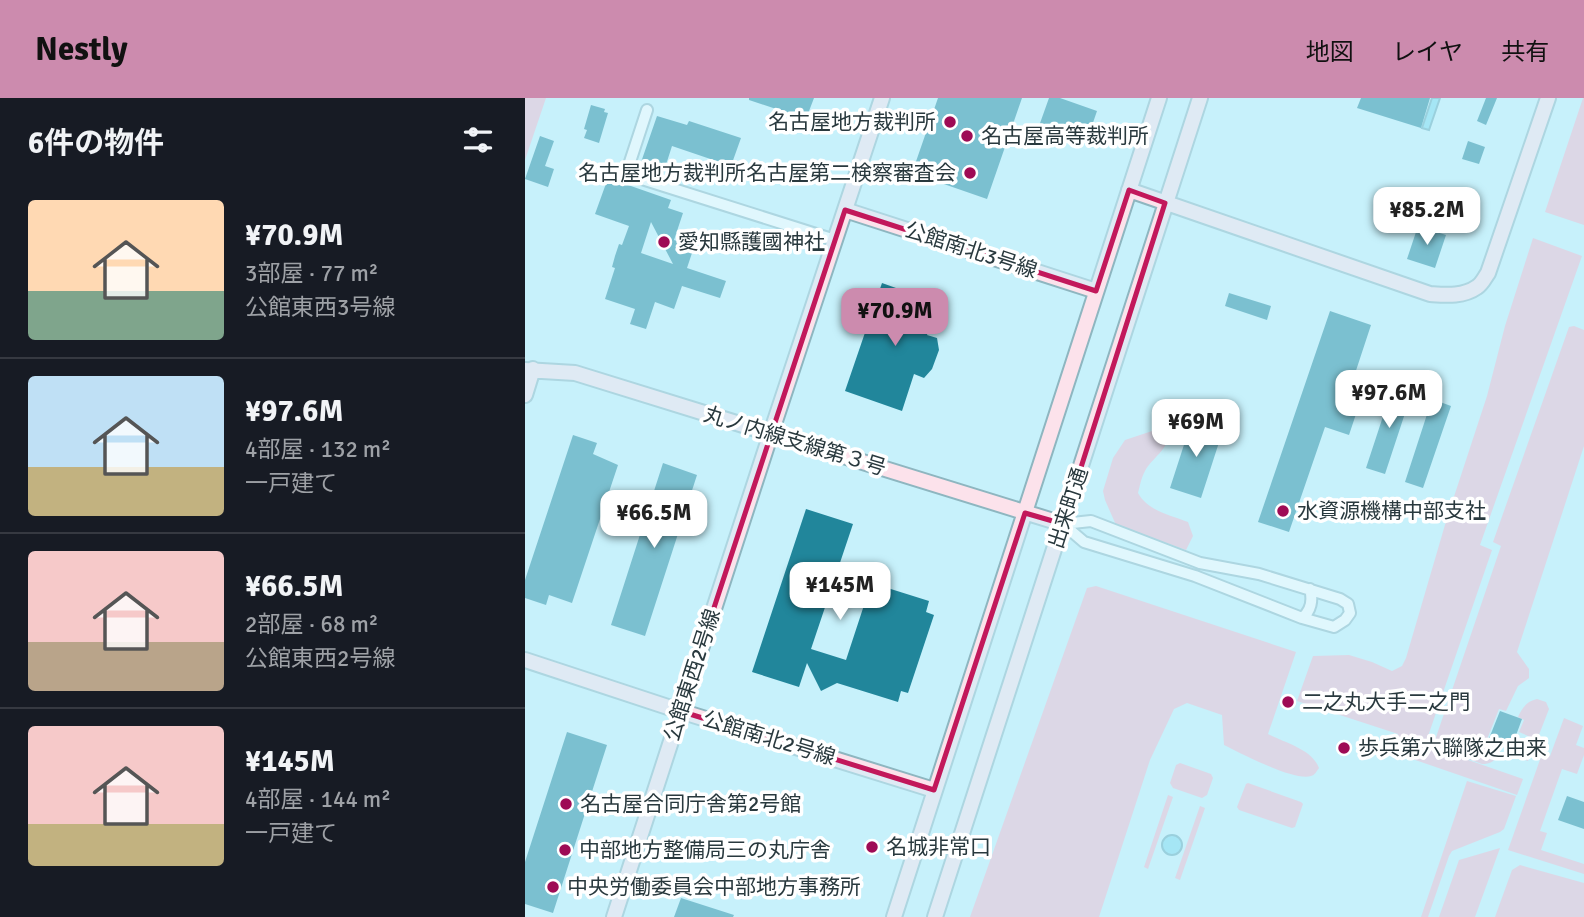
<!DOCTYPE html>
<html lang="ja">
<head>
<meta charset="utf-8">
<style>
	body { margin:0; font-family:Signika,"Noto Sans JP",sans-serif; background:#20242c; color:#f1f3f6; height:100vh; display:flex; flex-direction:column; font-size:26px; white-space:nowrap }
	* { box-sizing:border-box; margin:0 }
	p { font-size:23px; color:#9ea1a6 }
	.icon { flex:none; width:38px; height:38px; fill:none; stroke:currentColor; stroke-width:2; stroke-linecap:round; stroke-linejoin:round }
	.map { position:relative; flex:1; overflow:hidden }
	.panel { display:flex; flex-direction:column; background:#171b24; width:525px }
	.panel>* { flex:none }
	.price { position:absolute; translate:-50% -60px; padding:0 16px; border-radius:14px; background:#fff; color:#222; font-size:23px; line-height:46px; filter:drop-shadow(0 2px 4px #0008) }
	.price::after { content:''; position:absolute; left:50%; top:42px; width:21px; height:16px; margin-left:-10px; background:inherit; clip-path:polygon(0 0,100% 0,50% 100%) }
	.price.active { background:#cc8bae; color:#111 }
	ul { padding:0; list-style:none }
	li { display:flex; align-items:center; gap:21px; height:175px; padding:0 28px }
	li+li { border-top:2px solid #363941 }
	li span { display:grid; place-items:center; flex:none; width:196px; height:140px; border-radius:7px; color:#555 }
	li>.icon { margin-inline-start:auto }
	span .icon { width:84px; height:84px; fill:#fffc; stroke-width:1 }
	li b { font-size:30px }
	h2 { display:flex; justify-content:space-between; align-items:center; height:84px; padding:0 28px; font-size:30px }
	header { display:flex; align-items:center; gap:42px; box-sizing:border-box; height:98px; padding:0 35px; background:#cc8bae; color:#111 }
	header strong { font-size:33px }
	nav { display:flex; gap:38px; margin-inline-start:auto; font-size:24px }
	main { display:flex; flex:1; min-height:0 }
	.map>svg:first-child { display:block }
	.green { fill:#f6b9cc }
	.water { fill:#7dd9ee; stroke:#64a9b9; stroke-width:2 }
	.building { fill:#21869b; fill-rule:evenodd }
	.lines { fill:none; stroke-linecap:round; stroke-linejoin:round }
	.street-casing { stroke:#8eb6c0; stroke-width:14 }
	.secondary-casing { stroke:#8eb6c0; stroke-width:18 }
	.street { stroke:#fff; stroke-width:10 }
	.secondary { stroke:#fce2eb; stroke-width:14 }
	.marked { fill:none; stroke:#c2185b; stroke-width:5; stroke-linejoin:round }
	.poi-dot { fill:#9e0b55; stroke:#fff; stroke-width:2.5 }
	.labels { text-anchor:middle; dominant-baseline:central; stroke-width:7; stroke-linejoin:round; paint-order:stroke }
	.poi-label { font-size:21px; fill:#29393e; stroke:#fff; text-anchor:start }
	.street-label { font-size:21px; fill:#29393e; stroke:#fff }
</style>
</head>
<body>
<header>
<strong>Nestly</strong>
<nav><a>地図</a><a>レイヤ</a><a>共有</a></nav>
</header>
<main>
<section class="panel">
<h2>6件の物件<svg class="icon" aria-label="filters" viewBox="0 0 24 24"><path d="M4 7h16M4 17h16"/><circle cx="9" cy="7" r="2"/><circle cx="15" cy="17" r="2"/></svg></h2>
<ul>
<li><span style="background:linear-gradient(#ffd9b3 65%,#7fa58c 0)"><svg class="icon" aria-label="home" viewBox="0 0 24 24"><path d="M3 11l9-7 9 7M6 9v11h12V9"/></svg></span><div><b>¥70.9M</b><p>3部屋 · 77 m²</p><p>公館東西3号線</p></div></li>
<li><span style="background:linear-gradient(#bfe0f5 65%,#c2b280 0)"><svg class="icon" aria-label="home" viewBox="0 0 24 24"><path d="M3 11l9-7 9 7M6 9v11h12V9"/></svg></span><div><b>¥97.6M</b><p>4部屋 · 132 m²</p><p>一戸建て</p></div></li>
<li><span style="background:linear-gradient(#f6c9c9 65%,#b9a48a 0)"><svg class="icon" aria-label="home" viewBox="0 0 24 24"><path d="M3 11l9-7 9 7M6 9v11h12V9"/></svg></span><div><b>¥66.5M</b><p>2部屋 · 68 m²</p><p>公館東西2号線</p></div></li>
<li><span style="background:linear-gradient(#f6c9c9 70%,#c2b280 0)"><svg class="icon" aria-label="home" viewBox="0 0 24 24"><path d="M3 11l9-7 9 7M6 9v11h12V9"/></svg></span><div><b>¥145M</b><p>4部屋 · 144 m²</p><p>一戸建て</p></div></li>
</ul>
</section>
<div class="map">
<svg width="1059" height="819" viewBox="0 0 1059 819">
	<rect width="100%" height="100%" fill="#c7f1fb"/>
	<path class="green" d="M0,0H21L0,62Z
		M1058,0H1059V127L1020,114Z
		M1008,140L1057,158L955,447L967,452L900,647L998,681L992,697L867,654L873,636L772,603L788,558L824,557L847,564L867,573L877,568L881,560L922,420L962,298L980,228Z
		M1049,228L1059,232V348L992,554L1004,571V580L993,588L981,613L974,611L961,644L971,649C974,661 968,666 957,666L908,648L976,448L968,444L1044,229Z
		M630,332H640L644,335C644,351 627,360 620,373C616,380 615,388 613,395C623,413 645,417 663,424L668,438L661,452L591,427L580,402L578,393L588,360L600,342Z
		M571,488L771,554L743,636C760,645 787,651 794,670C791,674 790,677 786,678C770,684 715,655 699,647L697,617L662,605L649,611L625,662L574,819H445L562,490Z
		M1012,601L1021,604L1024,611L1012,642L994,634L999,622L993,619C997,610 1002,603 1012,601Z
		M1039,620L1058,628L1051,647L1059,650V657L1052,676L1037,671L1015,733L1022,735L1016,752L1059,766V776L983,752L1017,656L1025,658Z
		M993,645L1008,651L1003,663L988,657Z
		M655,665L686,676L688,680L682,697L677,700L648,690L645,685L651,667Z
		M942,683L991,698L979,731L975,734L927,753L924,758L903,819H896Z
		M723,685L776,704L778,706L770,729L767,730L714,712L712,709L721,686Z
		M643,697L648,699L623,771L619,769Z
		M675,708L680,710L655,782L650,780Z
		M975,750L950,819H914L934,762Z
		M995,767L1059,785V819H970L987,772Z"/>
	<path class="water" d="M907,0H915L904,32L897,30Z
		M637 747a10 10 0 1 1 20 0a10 10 0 1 1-20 0Z"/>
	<path class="building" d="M224,0H289L281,21L224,2Z
		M413,0H497L462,101L387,75Z
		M524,0H535L572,13L561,45L514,28Z
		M836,0H905L896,30L832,10Z
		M961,0H972L961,27L952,23Z
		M66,7L80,11L79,14L83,15L74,45L59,40L62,32L59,31Z
		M132,18L162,27L164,23L216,40L206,68L147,48L138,76L129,73V75L114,70Z
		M15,38L29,43L20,68L29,71L23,89L0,81Z
		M943,43L960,49L954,66L937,61Z
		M83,80L146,102L143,110L158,115L149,142L169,149L162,170L201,183L195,200L157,188L149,211L130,204L121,231L105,226L110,211L80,201L90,170L87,169L90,158L94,146L97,147L104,128L70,116ZM126,124L148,166L116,155Z
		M893,128L921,137L910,170L882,161Z
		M357,185L413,205L402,237L412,240L414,252L407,271L399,280L389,276L377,313L320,293Z
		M704,195L746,208L742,222L700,208Z
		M805,213L846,227L819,309L832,313L824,337L800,329L764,434L733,424Z
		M868,288L887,294L860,376L841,370Z
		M907,301L926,308L898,390L880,384Z
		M667,322L698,332L676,400L645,390Z
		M48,337L72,345L68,356L93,367L47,505L24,497L21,507L0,500V482Z
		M138,365L172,377L120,538L86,527Z
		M281,411L328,426L286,551L321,562L343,495L350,497L353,487L404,503L401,514L409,517L383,595L376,593L373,604L312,585L296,593L282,565L274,589L227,574Z
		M975,613L997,621L986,651L963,643Z
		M42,634L82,647L28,815L0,806V764Z
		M1042,698L1059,704V731L1033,722Z
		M156,800L209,817L208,819H149Z"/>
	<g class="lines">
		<defs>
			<path id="street" d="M122,12L101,76L310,142
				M566,423L675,465L734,476L815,501L823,506L825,515L820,522L809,529L777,520L670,478L559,444L538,426Z
				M777,520C786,513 788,502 785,491"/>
			<path id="secondary" d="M604,92L905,196C920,197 938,199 952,189C957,186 960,179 963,175L1023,0
				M320,112L571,193
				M0,272L50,275L538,426
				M0,297L8,271
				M0,562L155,613L409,692
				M89,819L246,335L357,0
				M369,819L634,0
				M410,819L675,0"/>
		</defs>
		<use href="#street" class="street-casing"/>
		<use href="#secondary" class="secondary-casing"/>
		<use href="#street" class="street"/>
		<use href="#secondary" class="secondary"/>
	</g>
	<path d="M0 0H1059V819H0ZM604,92L640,105L538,426L500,415L409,692L155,613L320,112L571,193Z" fill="#c7f1fb" fill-opacity=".55" fill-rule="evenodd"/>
	<path class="marked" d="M604,92L640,105L538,426L500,415L409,692L155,613L320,112L571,193Z"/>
	<g class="poi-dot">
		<circle cx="425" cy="24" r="7"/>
		<circle cx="442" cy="38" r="7"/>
		<circle cx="445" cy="75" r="7"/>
		<circle cx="139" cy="144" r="7"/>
		<circle cx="758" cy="413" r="7"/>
		<circle cx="763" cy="604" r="7"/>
		<circle cx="819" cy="650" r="7"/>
		<circle cx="41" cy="706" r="7"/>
		<circle cx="347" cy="749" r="7"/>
		<circle cx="40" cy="752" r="7"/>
		<circle cx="28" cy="789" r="7"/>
	</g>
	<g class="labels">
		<g class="poi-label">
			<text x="411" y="24" text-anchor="end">名古屋地方裁判所</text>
			<text x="456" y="38">名古屋高等裁判所</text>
			<text x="431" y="75" text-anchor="end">名古屋地方裁判所名古屋第二検察審査会</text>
			<text x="153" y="144">愛知縣護國神社</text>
			<text x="772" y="413">水資源機構中部支社</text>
			<text x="777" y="604">二之丸大手二之門</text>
			<text x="833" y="650">歩兵第六聯隊之由来</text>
			<text x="55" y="706">名古屋合同庁舎第2号館</text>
			<text x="361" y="749">名城非常口</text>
			<text x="54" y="752">中部地方整備局三の丸庁舎</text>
			<text x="42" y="789">中央労働委員会中部地方事務所</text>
		</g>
		<g class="street-label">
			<text transform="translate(446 152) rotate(18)">公館南北3号線</text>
			<text transform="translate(270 343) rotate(17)">丸ノ内線支線第３号</text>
			<text transform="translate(543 410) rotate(-72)">出来町通</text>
			<text transform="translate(167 577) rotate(-72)">公館東西2号線</text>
			<text transform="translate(244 640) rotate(17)">公館南北2号線</text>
		</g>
	</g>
</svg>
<b class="price" style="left:902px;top:149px">¥85.2M</b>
<b class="price active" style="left:370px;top:250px">¥70.9M</b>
<b class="price" style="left:864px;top:332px">¥97.6M</b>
<b class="price" style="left:671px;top:361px">¥69M</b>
<b class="price" style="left:129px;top:452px">¥66.5M</b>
<b class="price" style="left:315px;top:524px">¥145M</b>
</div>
</main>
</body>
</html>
